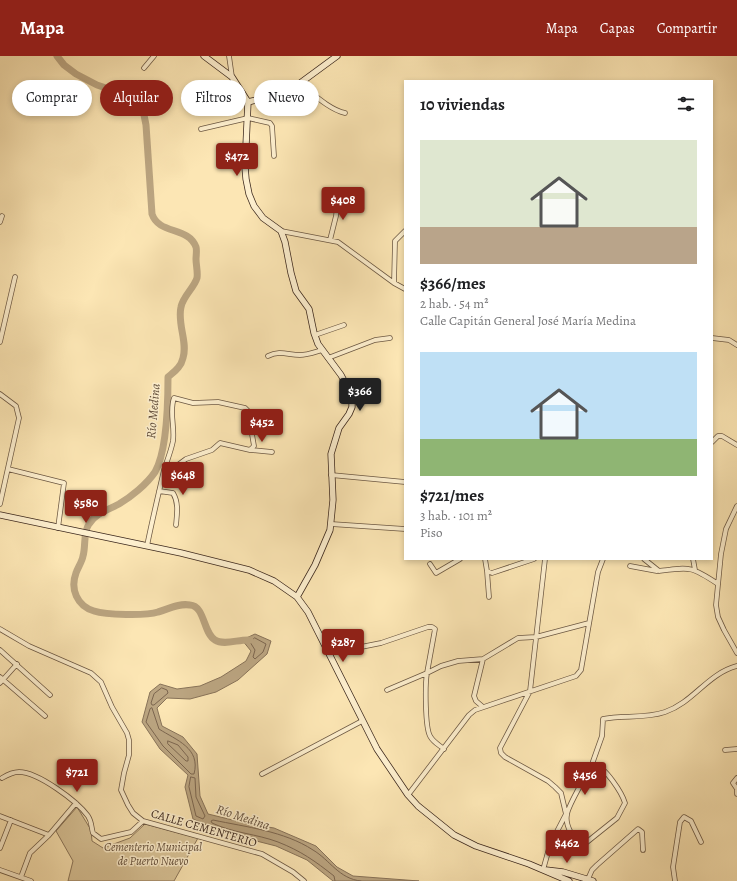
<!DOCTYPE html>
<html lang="es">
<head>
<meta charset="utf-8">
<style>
	body { margin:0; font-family:Alegreya,serif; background:#f2f2f2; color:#202124; height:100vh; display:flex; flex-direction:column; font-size:15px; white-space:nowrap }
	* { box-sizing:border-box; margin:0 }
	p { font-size:13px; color:#757577 }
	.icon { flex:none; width:22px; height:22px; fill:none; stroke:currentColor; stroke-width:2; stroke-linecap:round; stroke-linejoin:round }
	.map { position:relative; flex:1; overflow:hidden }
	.sheet { position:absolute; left:404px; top:24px; width:309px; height:480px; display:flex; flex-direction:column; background:#fff; border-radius:0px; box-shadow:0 2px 6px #0003 }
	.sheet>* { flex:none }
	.guide { position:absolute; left:12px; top:24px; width:332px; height:36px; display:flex; gap:8px }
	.price { position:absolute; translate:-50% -34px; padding:0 9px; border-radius:4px; background:#8f2418; color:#fff; font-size:13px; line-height:26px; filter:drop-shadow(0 1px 2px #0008) }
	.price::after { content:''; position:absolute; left:50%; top:24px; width:12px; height:9px; margin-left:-6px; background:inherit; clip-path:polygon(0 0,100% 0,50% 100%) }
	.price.selected { background:#222; color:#fff }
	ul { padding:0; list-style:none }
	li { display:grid; align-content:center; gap:8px; height:212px; padding:0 16px }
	li span { display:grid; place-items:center; height:124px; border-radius:0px; color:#555 }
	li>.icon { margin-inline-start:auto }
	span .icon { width:72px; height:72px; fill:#fffc; stroke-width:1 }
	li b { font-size:17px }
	h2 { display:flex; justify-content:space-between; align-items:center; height:48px; padding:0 16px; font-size:17px }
	.tag { padding:0 14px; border-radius:18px; background:#fff; box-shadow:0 2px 6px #0003; font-size:14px; line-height:36px }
	.tag.selected { background:#8f2418; color:#fff }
	header { display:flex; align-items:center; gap:24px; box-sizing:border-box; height:56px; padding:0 20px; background:#8f2418; color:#fff }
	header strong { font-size:19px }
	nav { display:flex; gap:22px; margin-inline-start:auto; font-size:14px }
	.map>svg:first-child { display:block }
	.green { fill:#dbc69a; stroke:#8c775c }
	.water { fill:#bba581; stroke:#887359 }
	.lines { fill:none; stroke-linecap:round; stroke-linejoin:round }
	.shore { stroke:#7c664f; stroke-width:1 }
	.river { stroke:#bba581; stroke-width:7 }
	.street-casing { stroke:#6c5843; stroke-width:5.5 }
	.secondary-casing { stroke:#3c281d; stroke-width:7 }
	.street { stroke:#fdefce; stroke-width:4 }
	.secondary { stroke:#fdefce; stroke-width:5.5 }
	.labels { text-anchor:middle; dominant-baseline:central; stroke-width:3; stroke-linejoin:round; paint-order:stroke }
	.street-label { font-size:12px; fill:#3c281d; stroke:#fdefce }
	.park-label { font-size:12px; font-style:italic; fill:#64503c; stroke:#fdefce }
	.water-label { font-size:13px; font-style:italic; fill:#624e3b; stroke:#fdefce }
</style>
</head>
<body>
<header>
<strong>Mapa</strong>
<nav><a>Mapa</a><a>Capas</a><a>Compartir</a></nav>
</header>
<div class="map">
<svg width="737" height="825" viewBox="0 0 737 825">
	<rect width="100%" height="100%" fill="#fce6b4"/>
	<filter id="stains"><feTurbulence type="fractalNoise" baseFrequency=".005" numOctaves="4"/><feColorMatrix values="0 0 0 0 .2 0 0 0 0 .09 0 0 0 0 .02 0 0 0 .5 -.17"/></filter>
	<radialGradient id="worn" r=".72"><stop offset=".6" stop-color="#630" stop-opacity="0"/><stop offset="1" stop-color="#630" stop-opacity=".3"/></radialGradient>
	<path class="green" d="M77,751L91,774L92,785L103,792L130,782L145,768L198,782L174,825H68L73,805L56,775Z"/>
	<path class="water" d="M255,578L271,585L267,598L238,624L216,636L190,643L167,642L157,652L162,670L183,681L197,698L200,740L208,758L249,768L274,772L316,790L337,811L353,820L419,825H333L307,804L276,790L225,777L193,763L185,731L188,719L160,693L142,666L150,636L160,628L177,633L200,630L221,621L246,605L251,595L242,584Z"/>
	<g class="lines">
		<path class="shore" d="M255,582L266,588L263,596L255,603L253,601L255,594L250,586Z
			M162,632L167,634L168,637L154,649H152L151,647L154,638Z
			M152,652L159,673C176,684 201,692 194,718H191L163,690L146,666L150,653Z
			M168,685L178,689L188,701V705H186L168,688Z
			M191,721L195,722L196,741L205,760L203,763L196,760L189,731Z
			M335,825L334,820C315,805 301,795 278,786C257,778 233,777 212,767L211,765L213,764C246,771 284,775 313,794C330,804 339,823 361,825"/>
		<path class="river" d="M57,0L64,9L76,18L97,29L106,32L120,33L135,42L143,54L146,69L152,158C159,179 188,170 196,191C197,194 196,200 196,203C196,209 198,216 197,222C194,232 183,240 181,251C177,268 188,286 183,302C181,311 175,315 168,321C168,345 167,395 155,416C147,428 131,441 119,448C108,454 96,457 89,468C83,476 86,490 83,500C82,506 78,511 76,517C70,533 77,550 94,555C106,559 146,560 158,556C169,553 178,547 190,549C205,550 203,577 215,584C224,590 239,583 250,584"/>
		<defs>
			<path id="street" d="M229,0L232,21
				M144,12L154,0
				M300,28C312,37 330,54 345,57
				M198,42L214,38L226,41L243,37
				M201,73L248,62L270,67L272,70L274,100
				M0,166L2,160
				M281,175L338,186L394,227L405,233
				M330,184L336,160L338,142
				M394,227L395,185L405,175
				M315,279L344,269
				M712,282L729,284L737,289
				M0,286L15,221
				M268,300C280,294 288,299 300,299C307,299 315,296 322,294
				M328,302L375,284L390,282
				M0,338L16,350L19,362L0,448
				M712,386L718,380H722L737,389
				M251,394L272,396
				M8,413L64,427L58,472
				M331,419L405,426
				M159,435L173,437C179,447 177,458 176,469
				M737,450L726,473L721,498L716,549L718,561L724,574L737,597
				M331,468L405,473
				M147,490C152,465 158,440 164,414C167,405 171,395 173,385C175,371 169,355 174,342L193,347L218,346L245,352L248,355L254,390L250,394L220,387L212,394L186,403L163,420
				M485,503L487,515L492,517L534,503
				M644,503L659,515C690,511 691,510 718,528
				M693,503L695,514
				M430,508L436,517L460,503
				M630,510L657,515
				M487,515L489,541
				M0,573L29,590L91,617L101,626L112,651L127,677L129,684V699L124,717L121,734L128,749L133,757L143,765L262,798L293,816L304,825
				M0,594L50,639
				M329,598L348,589L361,591L381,587L428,571H432L435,573L427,617L387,634
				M0,621L45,660
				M0,627L17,608
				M483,651L476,645L474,640L483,603
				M444,693C439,689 433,686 430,680C425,671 425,628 427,617L441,610L458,605L483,603L518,582L536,581L589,567
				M725,694L737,693
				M594,709C605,710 622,737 625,747L617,762L587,786L582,787C573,784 565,769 567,759C567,752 586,719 591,711Z
				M591,711L602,680L603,663C623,659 645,663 665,656C694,646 707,618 737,610
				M262,718L362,665
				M2,722C7,719 12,716 19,716C38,716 77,745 88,760C92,766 91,771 93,777L101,783L131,776L143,765
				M737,722L733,727L737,733V738
				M408,739L469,659L475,654L576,620L581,614L598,516L603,503
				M0,760L49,779
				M0,792L11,764
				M0,814L31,825
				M543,814L550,789L566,758L561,737L555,731L548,725L505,701L501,697L500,692L530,635L545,503
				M21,821L30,797L49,779L76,747
				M588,823L592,814L597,809L638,773L642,776L643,794
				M675,825L673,811L680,766L684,761L691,765L701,786"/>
			<path id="secondary" d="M204,0L232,21L248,46L245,111L246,123L249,138L254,150L263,162L281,175L285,186L291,217L296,235L309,253L314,277L318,288L341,319L352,340V351L349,358L339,372L331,398L333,444L330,474L315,509L297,541
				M248,46L288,36L337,0
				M0,459L181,497L249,514L274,525L297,541L308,556L377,693L408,739L418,750L454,779L476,790L529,808L569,825
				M546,814L563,816L593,825"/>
		</defs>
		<use href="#street" class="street-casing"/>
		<use href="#secondary" class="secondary-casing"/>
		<use href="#street" class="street"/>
		<use href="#secondary" class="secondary"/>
	</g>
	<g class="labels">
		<g class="street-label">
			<text transform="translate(204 772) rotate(16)">CALLE CEMENTERIO</text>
		</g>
		<g class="park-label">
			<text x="153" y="791">Cementerio Municipal<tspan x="153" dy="14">de Puerto Nuevo</tspan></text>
		</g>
		<g class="water-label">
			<text transform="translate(153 355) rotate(-85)">Río Medina</text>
			<text transform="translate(243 761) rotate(18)">Río Medina</text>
		</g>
	</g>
	<rect width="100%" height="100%" filter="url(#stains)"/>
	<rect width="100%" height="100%" fill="url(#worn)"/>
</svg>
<b class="price" style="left:237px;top:121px">$472</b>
<b class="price" style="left:343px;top:165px">$408</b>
<b class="price selected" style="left:360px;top:356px">$366</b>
<b class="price" style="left:262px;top:387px">$452</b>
<b class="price" style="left:183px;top:440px">$648</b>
<b class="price" style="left:86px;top:468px">$580</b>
<b class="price" style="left:343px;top:607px">$287</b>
<b class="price" style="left:77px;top:737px">$721</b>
<b class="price" style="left:585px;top:740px">$456</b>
<b class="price" style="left:567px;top:808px">$462</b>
<div class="guide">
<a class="tag">Comprar</a>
<a class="tag selected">Alquilar</a>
<a class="tag">Filtros</a>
<a class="tag">Nuevo</a>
</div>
<section class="sheet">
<h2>10 viviendas<svg class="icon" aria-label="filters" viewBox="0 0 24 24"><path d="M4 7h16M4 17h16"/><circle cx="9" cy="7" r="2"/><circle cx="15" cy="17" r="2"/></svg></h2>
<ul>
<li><span style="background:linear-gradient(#dfe7d0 70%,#b9a48a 0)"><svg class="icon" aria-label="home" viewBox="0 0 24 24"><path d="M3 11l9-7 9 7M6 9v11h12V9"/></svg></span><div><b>$366/mes</b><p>2 hab. · 54 m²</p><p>Calle Capitán General José María Medina</p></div></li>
<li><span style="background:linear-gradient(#bfe0f5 70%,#8fb573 0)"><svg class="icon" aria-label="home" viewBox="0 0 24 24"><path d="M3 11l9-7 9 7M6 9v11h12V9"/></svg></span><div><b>$721/mes</b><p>3 hab. · 101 m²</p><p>Piso</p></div></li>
</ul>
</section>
</div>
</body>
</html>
